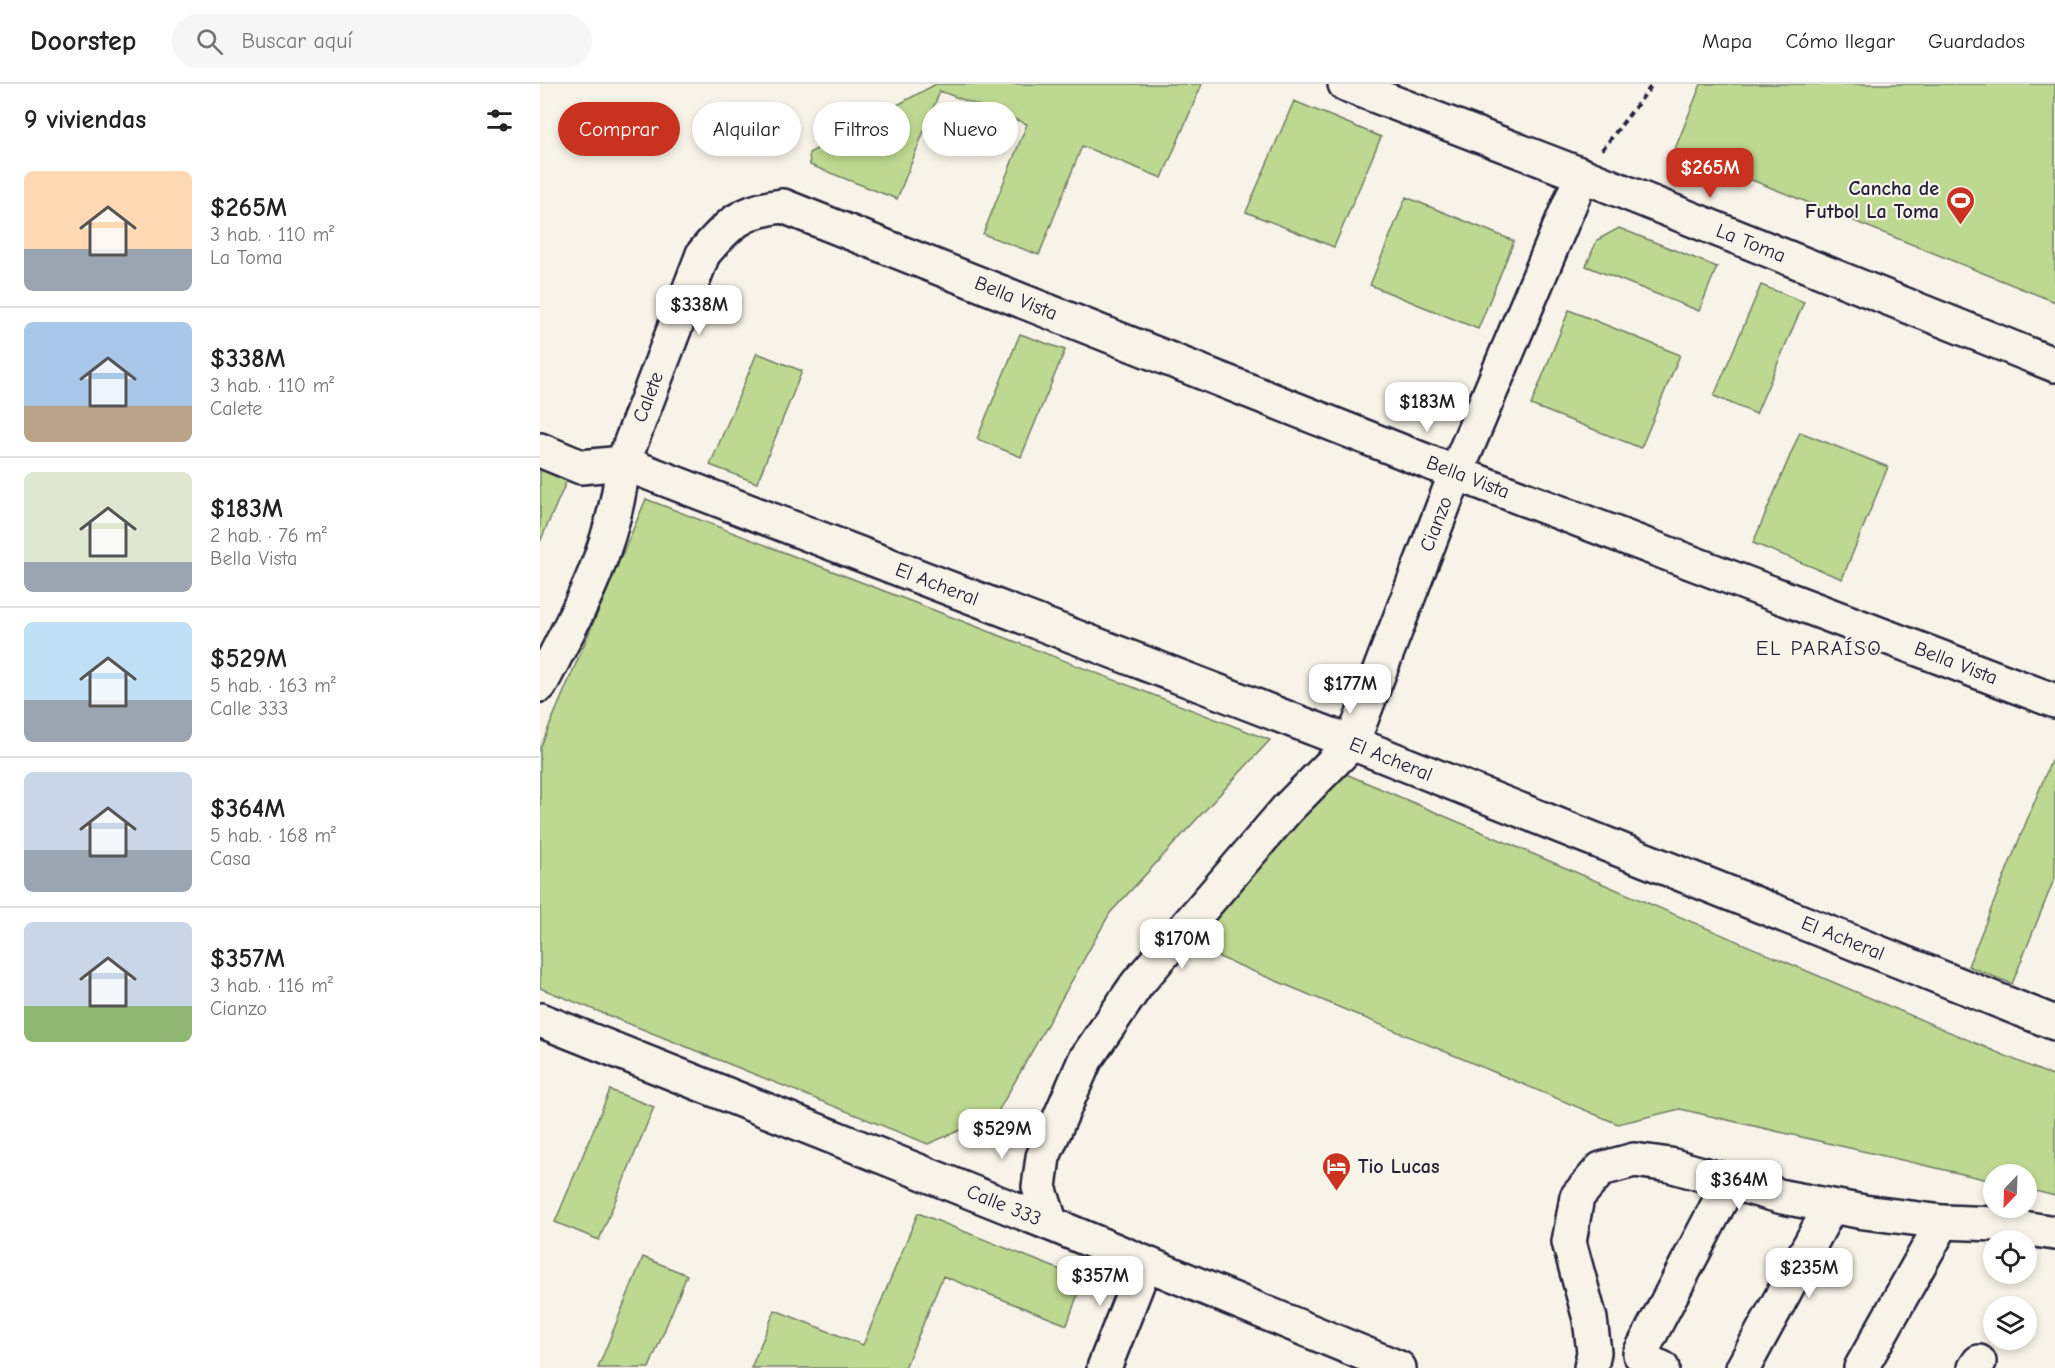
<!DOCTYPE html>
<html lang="es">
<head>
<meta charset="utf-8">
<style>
	body { margin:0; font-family:"Comic Neue",sans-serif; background:#f6f6f6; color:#222; height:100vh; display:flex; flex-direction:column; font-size:22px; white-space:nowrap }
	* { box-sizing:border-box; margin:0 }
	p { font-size:20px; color:#767676 }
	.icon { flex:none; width:33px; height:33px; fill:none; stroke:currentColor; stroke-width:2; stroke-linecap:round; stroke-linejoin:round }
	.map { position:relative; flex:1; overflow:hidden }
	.drawer { display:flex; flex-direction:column; background:#fff; width:540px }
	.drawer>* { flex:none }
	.guide { position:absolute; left:18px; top:18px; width:570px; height:54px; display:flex; gap:12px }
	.needle { width:39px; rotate:203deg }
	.tools { position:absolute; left:1443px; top:1080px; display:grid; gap:12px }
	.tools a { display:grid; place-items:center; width:54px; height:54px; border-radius:50%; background:#fff; box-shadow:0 3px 9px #0003; font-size:30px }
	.price { position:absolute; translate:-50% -51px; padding:0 14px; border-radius:12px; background:#fff; color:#222; font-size:20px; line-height:39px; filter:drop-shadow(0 2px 3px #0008) }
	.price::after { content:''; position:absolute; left:50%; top:36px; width:18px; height:14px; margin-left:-9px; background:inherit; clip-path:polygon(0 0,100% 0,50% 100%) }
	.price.current { background:#c8321e; color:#fff }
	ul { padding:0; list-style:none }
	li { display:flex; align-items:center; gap:18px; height:150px; padding:0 24px }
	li+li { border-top:2px solid #e0e0e0 }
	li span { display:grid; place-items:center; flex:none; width:168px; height:120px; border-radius:9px; color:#555 }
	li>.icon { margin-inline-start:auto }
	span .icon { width:72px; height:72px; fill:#fffc; stroke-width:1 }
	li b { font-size:26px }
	h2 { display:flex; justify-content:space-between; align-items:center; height:72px; padding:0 24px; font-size:26px }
	.pill { padding:0 21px; border-radius:27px; background:#fff; box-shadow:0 3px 9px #0003; font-size:21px; line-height:54px }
	.pill.current { background:#c8321e; color:#fff }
	header { display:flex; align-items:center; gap:36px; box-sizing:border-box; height:84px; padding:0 30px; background:#fff; border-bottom:2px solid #e0e0e0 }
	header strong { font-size:28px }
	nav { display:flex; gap:33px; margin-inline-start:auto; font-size:21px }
	.search { width:420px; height:54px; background:#f6f6f6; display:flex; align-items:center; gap:15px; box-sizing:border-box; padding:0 21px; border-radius:33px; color:#767676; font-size:22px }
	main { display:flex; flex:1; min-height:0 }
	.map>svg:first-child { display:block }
	.green { fill:#bdd890; stroke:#707d66; stroke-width:1.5 }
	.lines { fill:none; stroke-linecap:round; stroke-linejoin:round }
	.minor-casing { stroke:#22223b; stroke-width:38 }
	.path { stroke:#22223b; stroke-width:4; stroke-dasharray:6 4.5; stroke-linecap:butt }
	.minor { stroke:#f7f3e8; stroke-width:33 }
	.labels { text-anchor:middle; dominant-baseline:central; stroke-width:4.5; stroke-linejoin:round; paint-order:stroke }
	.poi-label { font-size:20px; font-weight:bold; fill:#22223b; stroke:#f7f3e8; text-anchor:end }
	.street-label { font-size:20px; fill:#22223b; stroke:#f7f3e8 }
	.neighbourhood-label { font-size:21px; letter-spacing:1.5px; fill:#22223b; stroke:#f7f3e8 }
</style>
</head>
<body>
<header>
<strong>Doorstep</strong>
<div class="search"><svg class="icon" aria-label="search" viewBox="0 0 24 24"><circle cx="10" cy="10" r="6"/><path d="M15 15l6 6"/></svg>Buscar aquí</div>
<nav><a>Mapa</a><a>Cómo llegar</a><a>Guardados</a></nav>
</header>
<main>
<section class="drawer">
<h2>9 viviendas<svg class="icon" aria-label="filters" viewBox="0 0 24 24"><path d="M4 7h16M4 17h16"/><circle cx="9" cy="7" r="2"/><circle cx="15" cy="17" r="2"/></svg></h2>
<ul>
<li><span style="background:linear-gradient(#ffd9b3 65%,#9aa5b1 0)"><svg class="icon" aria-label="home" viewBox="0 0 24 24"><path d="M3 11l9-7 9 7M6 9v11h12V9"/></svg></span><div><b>$265M</b><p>3 hab. · 110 m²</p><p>La Toma</p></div></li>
<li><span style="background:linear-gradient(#a9c7e8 70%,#b9a48a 0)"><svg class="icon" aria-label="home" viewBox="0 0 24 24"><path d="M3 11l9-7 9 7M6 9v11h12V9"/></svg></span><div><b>$338M</b><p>3 hab. · 110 m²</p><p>Calete</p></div></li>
<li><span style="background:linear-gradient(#dfe7d0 75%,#9aa5b1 0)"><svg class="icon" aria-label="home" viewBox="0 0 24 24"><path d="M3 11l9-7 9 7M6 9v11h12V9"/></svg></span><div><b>$183M</b><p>2 hab. · 76 m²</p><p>Bella Vista</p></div></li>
<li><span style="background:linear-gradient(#bfe0f5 65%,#9aa5b1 0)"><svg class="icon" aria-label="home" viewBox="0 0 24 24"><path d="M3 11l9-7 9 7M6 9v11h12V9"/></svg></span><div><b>$529M</b><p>5 hab. · 163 m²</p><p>Calle 333</p></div></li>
<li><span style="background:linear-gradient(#c9d6e8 65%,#9aa5b1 0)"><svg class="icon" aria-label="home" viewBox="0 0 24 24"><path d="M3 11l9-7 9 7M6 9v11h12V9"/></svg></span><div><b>$364M</b><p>5 hab. · 168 m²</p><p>Casa</p></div></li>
<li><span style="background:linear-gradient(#c9d6e8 70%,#8fb573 0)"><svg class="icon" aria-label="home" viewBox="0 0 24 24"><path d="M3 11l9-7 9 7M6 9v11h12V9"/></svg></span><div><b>$357M</b><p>3 hab. · 116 m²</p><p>Cianzo</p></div></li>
</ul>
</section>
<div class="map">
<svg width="1515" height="1284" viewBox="0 0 1515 1284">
	<rect width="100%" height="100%" fill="#f7f3e8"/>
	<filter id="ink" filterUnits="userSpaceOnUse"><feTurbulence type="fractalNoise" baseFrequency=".0167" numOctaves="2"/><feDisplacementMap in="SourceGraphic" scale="12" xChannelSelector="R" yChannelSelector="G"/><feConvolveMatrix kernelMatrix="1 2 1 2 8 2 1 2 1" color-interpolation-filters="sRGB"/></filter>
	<g filter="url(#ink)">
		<path class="green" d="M396,0H662L622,94L542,62L499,171L443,150L487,40L400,7L357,115L270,81L269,69Z
			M1161,0H1515V218L1135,65Z
			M754,17L841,53L794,163L706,128Z
			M866,113L974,157L938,245L830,201Z
			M1079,144L1177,183L1159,227L1046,182L1057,156Z
			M1221,201L1264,218L1216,330L1174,312Z
			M1029,226L1140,271L1101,364L991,321Z
			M480,250L525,266L481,373L437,355Z
			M217,269L262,287L217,399L170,381Z
			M1260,348L1348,383L1302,495L1213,459Z
			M0,375L31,387L0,458Z
			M106,415L730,656L570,829L456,1031L388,1060L0,904V664Z
			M1515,667V793L1472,900L1428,882Z
			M792,684L1515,993V1112L1487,1105L1486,1090H1454L1453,1097L1140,1025L1078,1040L636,855Z
			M70,1006L114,1023L59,1156L15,1138Z
			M378,1129L543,1195L527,1241L403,1192L365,1284H211L235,1226L323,1261Z
			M103,1173L147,1191L109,1284H58Z"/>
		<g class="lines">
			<defs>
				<path id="minor" d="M805,0L1042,91L1515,281
					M0,366L41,383L83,379L812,659L1515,939
					M0,601C38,529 75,462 83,379L163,170C188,140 203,126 243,122L916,389L1515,617
					M0,936L511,1140L859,1284
					M511,1140L499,1103L503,1073L545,976L597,900L747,725L812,659L916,389L1042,91
					M564,1284L605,1180
					M1051,1284L1054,1268L1050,1235L1029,1158L1037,1113L1061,1085L1094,1076L1130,1081L1243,1113L1324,1128L1403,1138L1456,1140L1515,1149
					M1122,1284L1109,1279L1100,1270L1190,1098
					M1203,1284L1291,1122
					M1321,1284L1403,1138
					M1435,1284L1439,1278"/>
			</defs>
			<use href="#minor" class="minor-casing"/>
			<path class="path" d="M1062,66L1113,0"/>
			<use href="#minor" class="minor"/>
		</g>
	</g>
	<defs>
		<symbol id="stadium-pin" viewBox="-11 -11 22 30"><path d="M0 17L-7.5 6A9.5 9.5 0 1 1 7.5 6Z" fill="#c8321e" stroke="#f7f3e8"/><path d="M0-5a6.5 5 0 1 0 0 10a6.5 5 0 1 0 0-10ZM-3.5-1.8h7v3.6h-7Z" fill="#fff"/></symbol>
		<symbol id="hotel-pin" viewBox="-11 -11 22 30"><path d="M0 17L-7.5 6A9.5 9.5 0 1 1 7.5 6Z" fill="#c8321e" stroke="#f7f3e8"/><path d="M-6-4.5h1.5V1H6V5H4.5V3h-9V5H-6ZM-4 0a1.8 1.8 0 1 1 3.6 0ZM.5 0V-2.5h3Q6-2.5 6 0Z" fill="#fff"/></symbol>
	</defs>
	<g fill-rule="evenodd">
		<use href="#stadium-pin" x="1404" y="100" width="33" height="45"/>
		<use href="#hotel-pin" x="780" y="1066" width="33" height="45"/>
	</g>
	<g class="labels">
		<g class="poi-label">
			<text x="1399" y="104">Cancha de<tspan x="1399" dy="23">Futbol La Toma</tspan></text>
			<text x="818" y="1082" text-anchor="start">Tio Lucas</text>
		</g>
		<g class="street-label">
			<text transform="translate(1211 159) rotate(22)">La Toma</text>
			<text transform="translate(476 214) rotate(22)">Bella Vista</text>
			<text transform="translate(108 313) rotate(-69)">Calete</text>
			<text transform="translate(928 393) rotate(21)">Bella Vista</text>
			<text transform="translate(896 440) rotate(-69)">Cianzo</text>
			<text transform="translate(397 500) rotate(21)">El Acheral</text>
			<text transform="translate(1416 579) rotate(21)">Bella Vista</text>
			<text transform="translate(851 675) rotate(22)">El Acheral</text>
			<text transform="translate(1303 854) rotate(22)">El Acheral</text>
			<text transform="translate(464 1121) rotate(22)">Calle 333</text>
		</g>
		<g class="neighbourhood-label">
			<text x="1279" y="564">EL PARAÍSO</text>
		</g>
	</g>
</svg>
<div class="tools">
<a><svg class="needle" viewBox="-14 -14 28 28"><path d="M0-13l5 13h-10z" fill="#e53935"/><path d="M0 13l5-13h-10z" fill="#767676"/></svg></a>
<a><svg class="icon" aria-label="locate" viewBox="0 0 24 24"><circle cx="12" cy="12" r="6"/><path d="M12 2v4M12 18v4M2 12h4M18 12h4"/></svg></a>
<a><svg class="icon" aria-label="layers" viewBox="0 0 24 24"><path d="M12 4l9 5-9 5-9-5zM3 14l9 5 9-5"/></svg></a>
</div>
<b class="price current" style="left:1170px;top:115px">$265M</b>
<b class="price" style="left:159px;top:252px">$338M</b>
<b class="price" style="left:887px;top:349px">$183M</b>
<b class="price" style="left:810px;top:631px">$177M</b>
<b class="price" style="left:642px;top:886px">$170M</b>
<b class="price" style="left:462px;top:1076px">$529M</b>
<b class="price" style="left:1199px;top:1127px">$364M</b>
<b class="price" style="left:1269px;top:1215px">$235M</b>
<b class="price" style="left:560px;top:1223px">$357M</b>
<div class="guide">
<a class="pill current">Comprar</a>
<a class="pill">Alquilar</a>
<a class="pill">Filtros</a>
<a class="pill">Nuevo</a>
</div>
</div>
</main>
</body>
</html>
